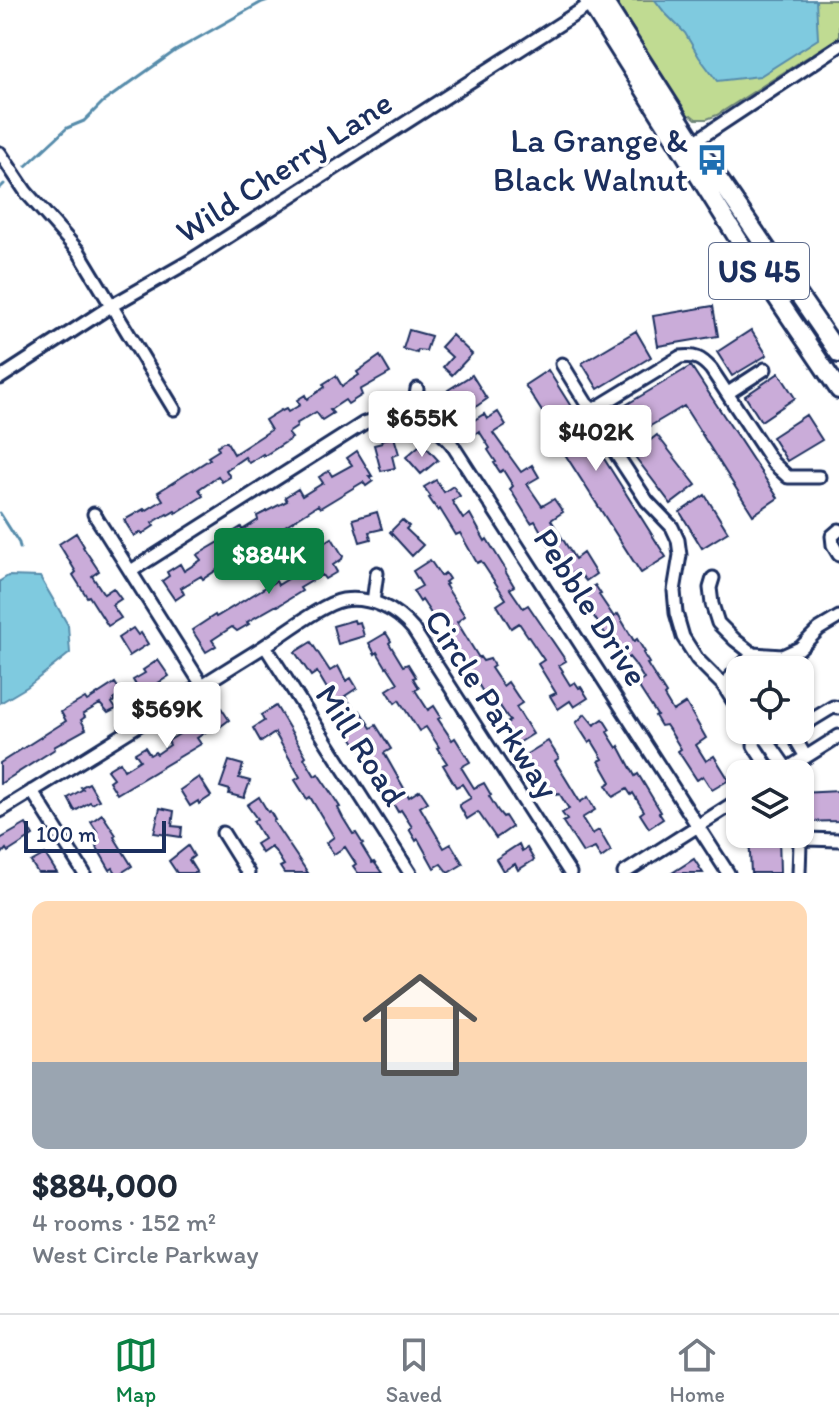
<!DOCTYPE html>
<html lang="en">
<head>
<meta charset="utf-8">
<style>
	body { margin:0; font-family:Itim,sans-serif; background:#f2f2f3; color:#1f2937; height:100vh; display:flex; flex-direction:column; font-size:30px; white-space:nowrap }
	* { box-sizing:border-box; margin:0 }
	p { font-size:26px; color:#747a83 }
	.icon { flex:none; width:44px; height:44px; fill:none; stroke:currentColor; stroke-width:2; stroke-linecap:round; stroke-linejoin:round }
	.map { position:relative; height:873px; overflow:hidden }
	.sheet { display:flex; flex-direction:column; background:#fff; flex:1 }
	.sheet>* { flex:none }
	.fabs { position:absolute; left:726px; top:656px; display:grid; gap:16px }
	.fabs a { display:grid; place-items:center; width:88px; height:88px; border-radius:16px; background:#fff; box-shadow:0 2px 6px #0004; font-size:40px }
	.scale { position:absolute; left:24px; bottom:20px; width:142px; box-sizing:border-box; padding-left:8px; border:4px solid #1b2f5e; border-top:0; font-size:22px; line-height:28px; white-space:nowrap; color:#1b2f5e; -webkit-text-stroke:6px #fff; paint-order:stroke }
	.price { position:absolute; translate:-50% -68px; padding:0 18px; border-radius:8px; background:#fff; color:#222; font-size:26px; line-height:52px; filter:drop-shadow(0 2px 4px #0008) }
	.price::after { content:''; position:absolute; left:50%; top:48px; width:24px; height:18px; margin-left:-12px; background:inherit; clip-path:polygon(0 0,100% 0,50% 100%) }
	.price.selected { background:#0b8043; color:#fff }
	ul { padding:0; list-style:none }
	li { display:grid; align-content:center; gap:16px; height:424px; padding:0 32px }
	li+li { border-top:2px solid #e0e1e3 }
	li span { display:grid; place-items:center; height:248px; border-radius:16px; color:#555 }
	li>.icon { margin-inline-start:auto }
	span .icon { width:144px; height:144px; fill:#fffc; stroke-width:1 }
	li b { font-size:34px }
	.menu { display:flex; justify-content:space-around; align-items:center; height:112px; border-top:2px solid #e0e1e3; background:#fff; font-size:22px; color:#747a83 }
	.menu a { display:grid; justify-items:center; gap:4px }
	.menu .selected { color:#0b8043 }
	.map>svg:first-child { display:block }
	.green { fill:#c0db92; stroke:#6e8578; stroke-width:2 }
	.water { fill:#7fcadf; stroke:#578cab; stroke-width:2 }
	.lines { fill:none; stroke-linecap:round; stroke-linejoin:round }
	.stream { stroke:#578cab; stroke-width:3 }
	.building { fill:#caacd9; stroke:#1b2f5e; stroke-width:2 }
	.minor-casing { stroke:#1b2f5e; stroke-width:17 }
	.highway-casing { stroke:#1b2f5e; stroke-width:22 }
	.minor { stroke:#fff; stroke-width:11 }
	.highway { stroke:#fff; stroke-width:16 }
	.labels { text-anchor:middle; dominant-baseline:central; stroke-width:7; stroke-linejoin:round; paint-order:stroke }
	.shield { fill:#fff; stroke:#5f6d8e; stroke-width:2 }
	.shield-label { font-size:32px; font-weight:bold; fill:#1b2f5e }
	.poi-label { font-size:34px; fill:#1b2f5e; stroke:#fff; text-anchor:end }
	.street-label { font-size:34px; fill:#1b2f5e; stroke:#fff }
</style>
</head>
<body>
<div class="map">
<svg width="839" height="873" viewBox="0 0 839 873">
	<rect width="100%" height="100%" fill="#fff"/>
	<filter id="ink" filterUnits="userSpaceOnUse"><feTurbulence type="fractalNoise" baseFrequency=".0125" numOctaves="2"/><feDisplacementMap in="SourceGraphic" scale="16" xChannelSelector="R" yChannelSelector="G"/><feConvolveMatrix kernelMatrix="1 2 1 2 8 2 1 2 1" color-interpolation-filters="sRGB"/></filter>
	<g filter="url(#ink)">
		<path class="green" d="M610,0H839V37L717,115L707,119H696L691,115L684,119Z"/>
		<path class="water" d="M655,0H816L818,39L760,76L717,81L699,57L685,33L665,13Z
			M8,576L40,577L68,625L70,653L27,687L0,703V581Z"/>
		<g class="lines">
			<path class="stream" d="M26,166L67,128L84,121L103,102L175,51L262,2L268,0
				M0,188L4,184
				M0,513L19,543L20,548"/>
		</g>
		<path class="building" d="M713,306L718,336L658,346L653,316Z
			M409,330L431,336L426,351L418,350L417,353L403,349Z
			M751,330L767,355L732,376L717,352Z
			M636,331L651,357L598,389L582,363Z
			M452,335L472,354L452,375L443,367L452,357L441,347Z
			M380,356L390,373L360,390L362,395L348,404L345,400L330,410L333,413L322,420L316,412L296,424L297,427L288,433L292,438L264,456L263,454L249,463L245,457L226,470L230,477L222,482L218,476L199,489L203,496L176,513L175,511L168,515L167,514L152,523L154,526L142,534L140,532L134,536L124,520L144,509L145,511L163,500L158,492L210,459L208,457L219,450L217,446L223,442H227L234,454L271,430L265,420L281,410L282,411L286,409L288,412L300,405L297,400L305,395L307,399L325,387L323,384L336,376L342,386L359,375L357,372Z
			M691,366L778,498L753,515L684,406L625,441L609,415Z
			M548,370L666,557L641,573L561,448L564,446L525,385Z
			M779,373L795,398L761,421L745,396Z
			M472,375L487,399L474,408L463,394L455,400L448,390Z
			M498,412L506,425L493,433L521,472L532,465L539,477L527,484L542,506L554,499L563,512L551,520L575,559L583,553L596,574L586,581L577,570L567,577L535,521L531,523L510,489L513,486L503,470L500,472L494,463L496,462L488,450L490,448L479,431L475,434L468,424L484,414L487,419Z
			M806,415L822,440L787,461L772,437Z
			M657,435L696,485L671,504L633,454Z
			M394,437L399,454L392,456L395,468L381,471L374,445L382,443L381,440Z
			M420,445L424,451L427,448L438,460L421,474L406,457Z
			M357,451L372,476H369L373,481L366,486L363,482L320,508L318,505L260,542L257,538L238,549L245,560L233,568L229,562L203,579L201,576L181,588L184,594L175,600L162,581L169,576L167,572L180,564L184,571L201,560L197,555L226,538L225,537L241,527L242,530L258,520L257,516L287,501L285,497L298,489L302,496L323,483L319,477L329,471L332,476L352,465L347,458Z
			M436,480L444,492L453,486L460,496L452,501L463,519L470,514L485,541L487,539L506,570L505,571L514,586L510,589L523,608L528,605L566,661L559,665L563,671L562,672L570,685L575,682L579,688L581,687L588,698L574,707L570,701L558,709L550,696L556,693L538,664L544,660L519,623L511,628L497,605L506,599L481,561L477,563L460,533L456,535L440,509L438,511L429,498L431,497L424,487Z
			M705,495L728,532L702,548L680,512Z
			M377,512L382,529L369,532L371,539L360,542L353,519Z
			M402,520L409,526L406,529L423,545L412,556L390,532Z
			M76,533L84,546L83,547L99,571L92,576L104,594L113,588L121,599L112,605L121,618L108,626L89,596L87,597L73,575L76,572L59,544Z
			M332,538L343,556L342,559L333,565L337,572L325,579L322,575L300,588L302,591L278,606L277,605L247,622L249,624L237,631L232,627L212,640L216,646L206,652L192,630L215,615L216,617L276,581L278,585L314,563L310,556L318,551L316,548Z
			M430,560L441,576L445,573L449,579L445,582L447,584L445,585L465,616L457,622L479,658L480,657L483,661L490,659L494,666L491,668L503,686L508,682L522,703L516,707L533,734L517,744L513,738L510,740L502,726L510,721L498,703L491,708L484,698L486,697L453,643L450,645L446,637L455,632L443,613L434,618L422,600L420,602L413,591L422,586L413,571Z
			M595,585L601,594L599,595L614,617L618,614L634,641L637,639L645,652L643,653L649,663L647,664L666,694L664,696L673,711L686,703L706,738L696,745L706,761L714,756L729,780L712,790L703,776L697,780L678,751L681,749L670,731L666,725L661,726L655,716L657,715L637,684L644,679L634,663L629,657L620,662L615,653L619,651L610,637L608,638L589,609L590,608L581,594Z
			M354,620L355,623L360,622L364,636L338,644L333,626Z
			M133,628L138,635L141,633L148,644L129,656L118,638Z
			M386,633L391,641L389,643L403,666L408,664L416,677L413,678L419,688L415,690L428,710L434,706L441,717L438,719L452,740L455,738L470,762L461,767L474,788L484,783L491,795L489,796L498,811L503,817L505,816L512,827L496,838L478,812L467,819L459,805L471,798L462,784L456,787L443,765L447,763L437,748L439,747L426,727L419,731L399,700L395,703L387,690L398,683L387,666L386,667L377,652L375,654L369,643Z
			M311,642L330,671L338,666L346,681L351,678L357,688L345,696L357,713L360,711L371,728L376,725L391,749L384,753L409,797L420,790L428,802L420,807L444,848L451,844L463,864L448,873L441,864L434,868L418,839L416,841L409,829L412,827L401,810L398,812L381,782L379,784L372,771L378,768L364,746L359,749L323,695L329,692L317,672L311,676L295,652Z
			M158,660L169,676L141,694L133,680L145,673L143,670Z
			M115,683L122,694L114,699V701L112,703L116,709L108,713L100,704L83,714L85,717L81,720L86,729L54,747L55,749L0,784V763L66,721L61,712L85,698L87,701Z
			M218,703L229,720L221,726L219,723L197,738L201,744L117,794L109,781L113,778L107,770L120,762L124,770L140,760L135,753L145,747L150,755L155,752L157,754L170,745L168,741L181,733L178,727Z
			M276,706L306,756L304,758L315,776L318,774L333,796L340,807L338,808L343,818L353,834L356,833L363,844L361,845L372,863L374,862L382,873H358L353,866L356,864L345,847L334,854L326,843L334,837L310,797L307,799L295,780L300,777L275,733L261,742L253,728L264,721L261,715Z
			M585,714L594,725L603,719L610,730L607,732L617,748L619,746L635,776L638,774L661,812L659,813L663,819L649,828L640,814L644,811L633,793L631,795L627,789L613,797L606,785L611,782L599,761L603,759L592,741L589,743L576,723Z
			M548,741L559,758L555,761L580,802L588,797L595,810L582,818L592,834L599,830L611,851L601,858L595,848L583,853L563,822L567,820L562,813L569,809L559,793L557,794L554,788L545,793L539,783L542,781L532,766L529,768L522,757Z
			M229,761L243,765L239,778L250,781L244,798L229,794L230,790L220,787Z
			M199,777L211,796L199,804L198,801L190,806L180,790Z
			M89,783L99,800L92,804L90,802L75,811L68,798L83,789L81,787Z
			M839,791V821L800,822V793Z
			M259,797L268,812L270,811L275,820L273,821L308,873H284L280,867L284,865L275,851L271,847L262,853L256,844L264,839L253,821L257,819L247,805Z
			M160,808L174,811L172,826L182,827L181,837L154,833Z
			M102,814L116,835L114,837L132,866L121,873H116L113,868L110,870L91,837L98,833L91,822Z
			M26,824L33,836L8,852L6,849L0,856V839Z
			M749,834H779L780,873H751Z
			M519,844L522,851L527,848L534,860L518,870L515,864L503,871L496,859Z
			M188,846L194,856L189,860L197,873H177L169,861Z
			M45,854L57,873H38L31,862Z
			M694,859L703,873H672Z"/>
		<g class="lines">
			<defs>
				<path id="minor" d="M688,146L839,46
					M0,153L26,192L79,252L174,409
					M562,364L586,403L593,410L598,426L647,501L672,527L678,540L680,555L674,591L676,613L683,637L697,659L723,685L740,712
					M0,378L111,306L190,261L594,2
					M728,393L765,369
					M593,410L680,357C695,355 701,358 711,369L773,463L788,477H819
					M413,418L417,389
					M94,514L202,685
					M839,530L832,536L833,545L839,555
					M131,571L364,423C399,411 426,414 451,443L728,873
					M713,578L710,588L712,604L718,623L735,640L753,654L782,656L800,648L819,629L839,617
					M373,602L377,573
					M265,646L410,873
					M723,685L753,654
					M800,727L833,707L839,708
					M751,730L755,735L754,746L772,774
					M790,730L806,757
					M755,735L766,739L787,769
					M779,774L839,736
					M32,791L84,873
					M0,811C87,758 173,703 260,649C280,637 323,603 343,600C371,596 396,609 413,629L570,873
					M223,833L248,873
					M624,873L740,799
					M799,873L800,843L807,839L839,840"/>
				<path id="highway" d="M588,0L750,258L839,390
					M603,0L694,143L839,354"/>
			</defs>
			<use href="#minor" class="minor-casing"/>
			<use href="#highway" class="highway-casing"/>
			<use href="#minor" class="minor"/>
			<use href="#highway" class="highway"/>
		</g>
	</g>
	<defs>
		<symbol id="bus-bare" viewBox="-9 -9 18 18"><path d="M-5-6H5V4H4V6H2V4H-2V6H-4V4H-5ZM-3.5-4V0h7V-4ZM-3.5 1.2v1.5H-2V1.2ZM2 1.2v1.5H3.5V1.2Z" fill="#1f6fb2" stroke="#fff" stroke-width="2.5" paint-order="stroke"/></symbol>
	</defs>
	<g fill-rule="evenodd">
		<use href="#bus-bare" x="690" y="138" width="44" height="44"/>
	</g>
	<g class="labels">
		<rect class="shield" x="709" y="243" width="100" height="56" rx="6"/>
		<g class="shield-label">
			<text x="759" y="271">US 45</text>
		</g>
		<g class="poi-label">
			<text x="688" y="140">La Grange &amp;<tspan x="688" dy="39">Black Walnut</tspan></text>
		</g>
		<g class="street-label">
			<text transform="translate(284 167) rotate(-33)">Wild Cherry Lane</text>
			<text transform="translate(591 607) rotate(57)">Pebble Drive</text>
			<text transform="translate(492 704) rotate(57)">Circle Parkway</text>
			<text transform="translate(361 745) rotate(57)">Mill Road</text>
		</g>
	</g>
</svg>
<div class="fabs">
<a><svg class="icon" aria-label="locate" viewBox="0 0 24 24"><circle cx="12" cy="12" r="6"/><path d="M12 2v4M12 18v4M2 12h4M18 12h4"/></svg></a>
<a><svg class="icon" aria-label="layers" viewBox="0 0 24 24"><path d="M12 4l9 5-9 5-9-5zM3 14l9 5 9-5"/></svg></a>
</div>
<div class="scale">100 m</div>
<b class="price" style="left:422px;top:459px">$655K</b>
<b class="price" style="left:596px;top:473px">$402K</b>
<b class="price selected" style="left:269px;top:596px">$884K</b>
<b class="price" style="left:167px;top:750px">$569K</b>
</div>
<section class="sheet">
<ul>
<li><span style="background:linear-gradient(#ffd9b3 65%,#9aa5b1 0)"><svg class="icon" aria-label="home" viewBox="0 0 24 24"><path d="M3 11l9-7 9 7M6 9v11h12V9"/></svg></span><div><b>$884,000</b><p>4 rooms · 152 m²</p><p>West Circle Parkway</p></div></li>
</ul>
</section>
<nav class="menu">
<a class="selected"><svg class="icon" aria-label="map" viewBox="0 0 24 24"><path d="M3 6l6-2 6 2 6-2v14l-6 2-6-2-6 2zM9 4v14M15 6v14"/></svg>Map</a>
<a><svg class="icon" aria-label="saved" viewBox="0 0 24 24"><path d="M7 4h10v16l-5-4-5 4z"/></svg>Saved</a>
<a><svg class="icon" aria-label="home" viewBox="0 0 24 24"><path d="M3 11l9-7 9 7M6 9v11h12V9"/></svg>Home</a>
</nav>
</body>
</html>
